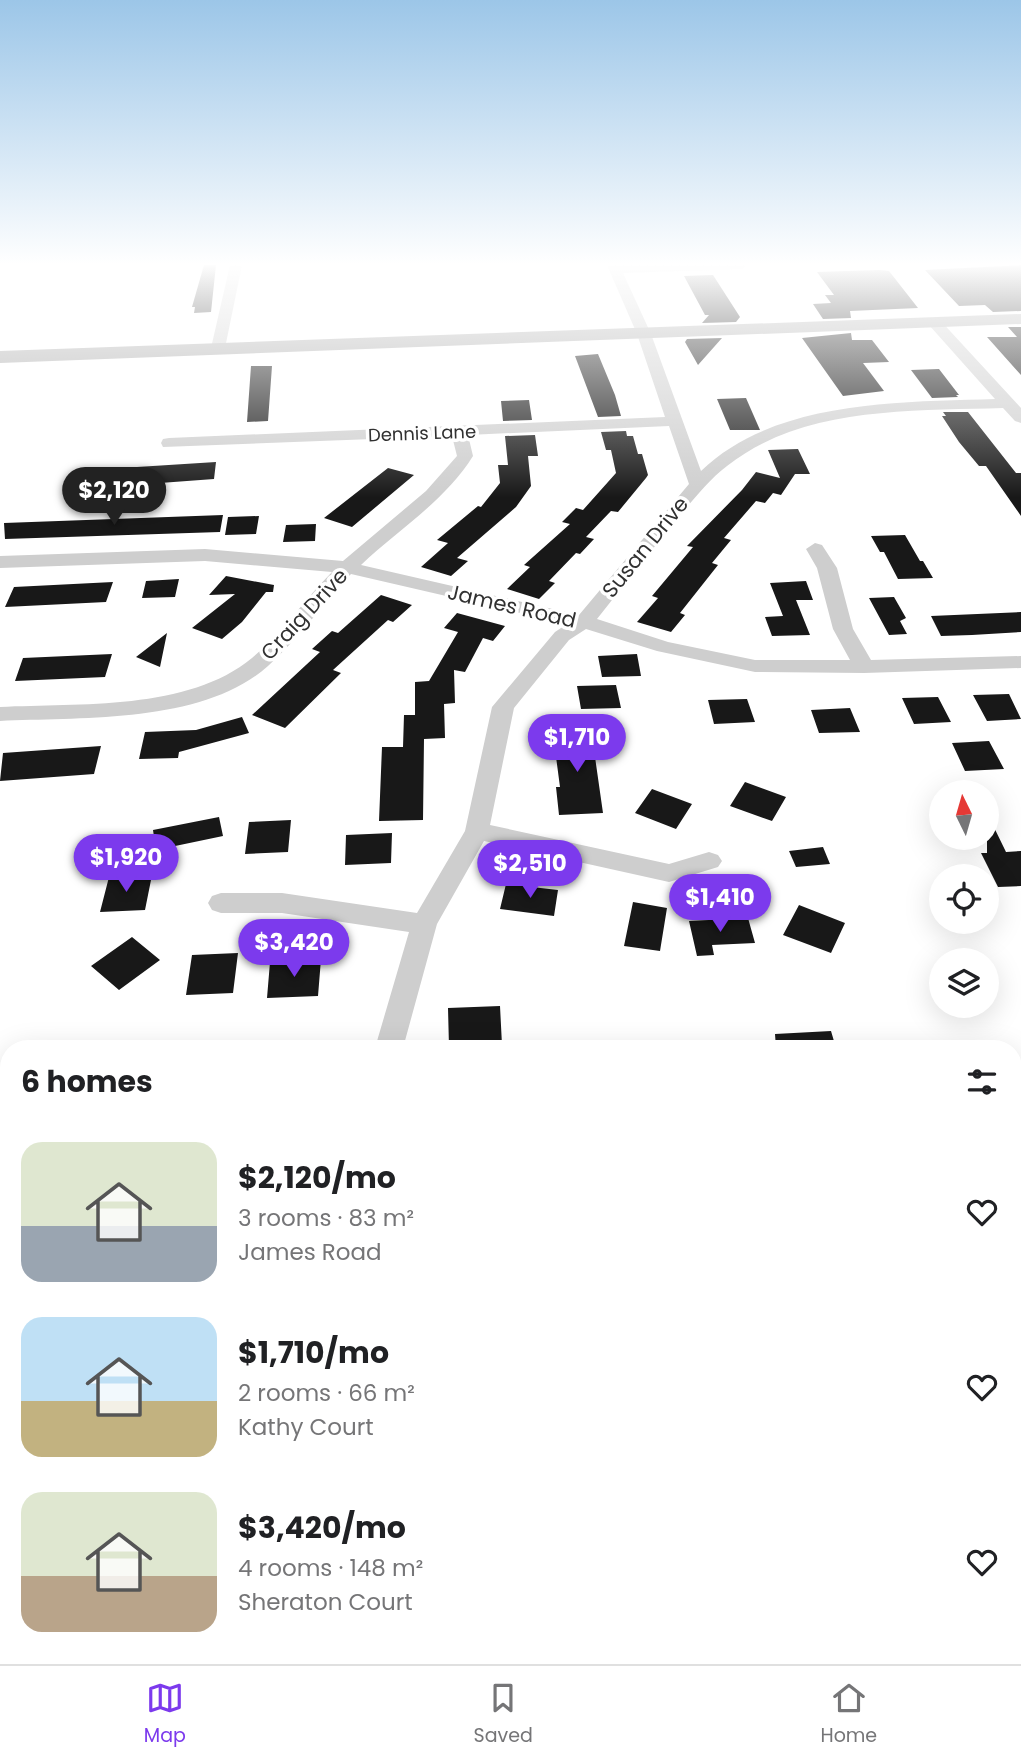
<!DOCTYPE html>
<html lang="en">
<head>
<meta charset="utf-8">
<style>
	body { margin:0; font-family:Poppins,sans-serif; background:#f6f6f6; color:#202124; height:100vh; display:flex; flex-direction:column; font-size:26px; white-space:nowrap }
	* { box-sizing:border-box; margin:0 }
	p { font-size:23px; color:#757577 }
	.icon { flex:none; width:38px; height:38px; fill:none; stroke:currentColor; stroke-width:2; stroke-linecap:round; stroke-linejoin:round }
	.map { position:relative; flex:1; overflow:hidden }
	.side { position:absolute; left:0px; top:1040px; width:1022px; height:625px; display:flex; flex-direction:column; background:#fff; border-radius:28px 28px 0 0; box-shadow:0 7px 28px #0002 }
	.side>* { flex:none }
	.needle { width:46px; rotate:355deg }
	.buttons { position:absolute; left:929px; top:780px; display:grid; gap:14px }
	.buttons a { display:grid; place-items:center; width:70px; height:70px; border-radius:50%; background:#fff; box-shadow:0 7px 28px #0002; font-size:35px }
	.price { position:absolute; translate:-50% -60px; padding:0 16px; border-radius:24px; background:#7c3aed; color:#fff; font-size:23px; line-height:46px; filter:drop-shadow(0 2px 4px #0008) }
	.price::after { content:''; position:absolute; left:50%; top:42px; width:21px; height:16px; margin-left:-10px; background:inherit; clip-path:polygon(0 0,100% 0,50% 100%) }
	.price.current { background:#222; color:#fff }
	ul { padding:0; list-style:none }
	li { display:flex; align-items:center; gap:21px; height:175px; padding:0 21px }
	li span { display:grid; place-items:center; flex:none; width:196px; height:140px; border-radius:21px; color:#555 }
	li>.icon { margin-inline-start:auto }
	span .icon { width:84px; height:84px; fill:#fffc; stroke-width:1 }
	li b { font-size:30px }
	h2 { display:flex; justify-content:space-between; align-items:center; height:84px; padding:0 21px; font-size:30px }
	.menu { display:flex; justify-content:space-around; align-items:center; height:98px; border-top:2px solid #e0e0e0; background:#fff; font-size:19px; color:#757577 }
	.menu a { display:grid; justify-items:center; gap:4px }
	.menu .current { color:#7c3aed }
	.map>svg:first-child { display:block }
	.building { fill:#181818 }
	.lines { fill:none; stroke-linecap:round; stroke-linejoin:round }
	.minor { fill:#cecece; fill-rule:evenodd }
	.major { fill:#a9a9a9; fill-rule:evenodd }
	.labels { text-anchor:middle; dominant-baseline:central; stroke-width:7; stroke-linejoin:round; paint-order:stroke }
	.far-street-label { font-size:18px; fill:#313131; stroke:#fff }
	.street-label { font-size:21px; fill:#313131; stroke:#fff }
</style>
</head>
<body>
<div class="map">
<svg width="1021" height="1664" viewBox="0 0 1021 1664">
	<rect width="100%" height="100%" fill="#fff"/>
	<path class="building" d="M204,265H216L211,312L194,313L195,307H192Z
		M1021,265V311L993,312L985,305L959,306L925,270Z
		M880,270L889,271L918,308L850,311L851,318L823,319L813,304L831,303L825,295H834L817,272Z
		M713,275L740,317L736,322L702,323L709,315H705L684,276Z
		M1008,327H1021V375L987,337H1017Z
		M851,333L852,340H872L889,362L863,363L884,391L843,396L802,338Z
		M722,338L698,365L685,342L687,339Z
		M598,354L615,395L621,416L598,417L575,356Z
		M251,366H272L268,421L247,422Z
		M939,369L959,395H956L958,397L932,398L911,370Z
		M746,398L760,430H730L717,399Z
		M529,400L532,420L503,421L501,401Z
		M943,412H968L1016,473H1021V516L986,466H979L959,442L942,416H946Z
		M626,431L627,436H633L638,454H642L648,475L646,478L618,512L611,511L586,537L594,539L580,554L576,553L549,581L555,583L539,599L507,589L530,567L524,565L570,524L562,522L576,508L583,510L616,473L611,450H606L601,432Z
		M535,435L538,456H528L531,486L516,507L457,558L468,561L451,576L421,567L448,543L437,540L478,506L481,507L500,483L498,465H508L505,436Z
		M798,449L810,474H795L781,495L773,493L765,503L756,501L724,538L731,540L712,563L718,565L680,613L685,615L671,632L637,622L658,598L652,596L693,547L687,546L742,490L756,472L780,478L768,450Z
		M216,462L214,479L133,485L137,467Z
		M388,468L414,475L352,527L324,518Z
		M223,515L220,532L5,539L4,523Z
		M259,516L256,534L225,535L228,517Z
		M316,524L315,541L283,542L286,525Z
		M905,535L920,561H923L933,578L898,579L884,552H880L871,536Z
		M226,576L274,585L273,592H266L242,622L222,639L192,628L235,594L209,595Z
		M179,579L175,597L142,598L146,581Z
		M806,581L813,600H796L810,635L772,636L765,617L783,616L770,583Z
		M113,582L106,602L5,607L14,587Z
		M381,595L412,605L393,622L388,620L333,670L341,673L285,728L252,715L320,652L312,649L332,631L338,633Z
		M894,597L906,618L900,621L907,634L889,635L869,598Z
		M1021,612V632L972,635L941,636L931,616Z
		M457,613L505,626L493,641L483,638L465,672L454,670L455,703L444,704L445,738L424,739L423,820L379,821L382,747H403L404,715H415V682L429,681L458,632L444,628Z
		M167,633L160,667L136,657Z
		M112,654L105,677L15,681L23,658Z
		M637,654L641,676L602,677L598,656Z
		M616,685L621,708L581,709L577,686Z
		M1009,694L1021,719L987,721L973,695Z
		M938,697L951,722L914,724L902,698Z
		M747,699L755,722L714,724L708,700Z
		M850,708L860,732L819,733L811,710Z
		M242,717L249,733L179,752L178,758L139,759L145,732L196,730Z
		M594,732L598,757H595L603,813L559,815L556,787H560L553,734Z
		M989,741L1004,769L965,771L952,743Z
		M101,746L94,774L0,781L3,753Z
		M745,782L786,797L772,821L730,806Z
		M652,789L692,804L676,829L635,813Z
		M987,813L1006,852L1021,851V886L998,887L981,853H987Z
		M219,817L223,836L156,850L153,830Z
		M291,820L288,852L245,854L249,822Z
		M392,833L391,863L345,865L346,835Z
		M823,847L830,864L796,867L789,851Z
		M152,875L145,910L100,912L109,877Z
		M506,884L558,890L554,916L500,909Z
		M633,902L667,908L660,951L624,946Z
		M799,905L845,923L831,953L783,935Z
		M748,918L755,943L712,945L714,955L697,956L689,921Z
		M132,937L160,960L119,990L91,966Z
		M238,953L233,993L186,995L192,955Z
		M321,959L318,996L267,998L270,962Z
		M500,1006L502,1045L449,1047L448,1008Z
		M831,1031L836,1048H776L775,1034Z"/>
	<g class="lines">
		<path class="minor" d="M230,265H242L225,348L218,352L211,348Z
			M607,265H748L742,269L623,273L651,334L701,471C774,400 900,402 995,399L929,325L927,322L934,318L939,319L1021,408V423L1015,421L1003,408C913,411 802,406 727,466C706,482 690,504 673,524C647,556 622,587 597,619L668,642L755,660H850L833,629L817,568L806,549L815,543L822,545L837,568L853,629L871,660L1021,656V668L864,673L755,672L657,651L586,629L569,640L514,708L490,825L669,864L709,852L718,855L722,861L718,867L669,882L484,841L437,924L403,1048H375L409,932L282,913H221L212,910L208,903L212,896L221,893H282L417,913L465,831L492,707L555,632L567,624L351,574C323,604 299,638 268,666C203,724 82,717 0,721V707C79,703 188,711 252,658C282,633 305,599 332,572L205,561L0,568V556L205,549L343,561L426,491L457,456L452,436L163,447L161,443L163,439L169,438L665,417L637,334ZM669,426L689,484L579,615L361,565C399,529 445,501 473,456L468,435Z"/>
		<path class="major" d="M1021,314V324L0,363V351Z"/>
	</g>
	<linearGradient id="sky" x2="0" y2="1"><stop stop-color="#9cc6e8"/><stop offset="0.53" stop-color="#fff"/><stop offset="1" stop-color="#fff" stop-opacity="0"/></linearGradient>
	<rect width="1021" height="498" fill="url(#sky)"/>
	<g class="labels">
		<g class="far-street-label">
			<text transform="translate(422 433) rotate(-2)">Dennis Lane</text>
		</g>
		<g class="street-label">
			<text transform="translate(645 547) rotate(-51)">Susan Drive</text>
			<text transform="translate(512 606) rotate(13)">James Road</text>
			<text transform="translate(304 614) rotate(-47)">Craig Drive</text>
		</g>
	</g>
</svg>
<div class="buttons">
<a><svg class="needle" viewBox="-14 -14 28 28"><path d="M0-13l5 13h-10z" fill="#e53935"/><path d="M0 13l5-13h-10z" fill="#757577"/></svg></a>
<a><svg class="icon" aria-label="locate" viewBox="0 0 24 24"><circle cx="12" cy="12" r="6"/><path d="M12 2v4M12 18v4M2 12h4M18 12h4"/></svg></a>
<a><svg class="icon" aria-label="layers" viewBox="0 0 24 24"><path d="M12 4l9 5-9 5-9-5zM3 14l9 5 9-5"/></svg></a>
</div>
<b class="price current" style="left:114px;top:527px">$2,120</b>
<b class="price" style="left:577px;top:774px">$1,710</b>
<b class="price" style="left:126px;top:894px">$1,920</b>
<b class="price" style="left:530px;top:900px">$2,510</b>
<b class="price" style="left:720px;top:934px">$1,410</b>
<b class="price" style="left:294px;top:979px">$3,420</b>
<section class="side">
<h2>6 homes<svg class="icon" aria-label="filters" viewBox="0 0 24 24"><path d="M4 7h16M4 17h16"/><circle cx="9" cy="7" r="2"/><circle cx="15" cy="17" r="2"/></svg></h2>
<ul>
<li><span style="background:linear-gradient(#dfe7d0 60%,#9aa5b1 0)"><svg class="icon" aria-label="home" viewBox="0 0 24 24"><path d="M3 11l9-7 9 7M6 9v11h12V9"/></svg></span><div><b>$2,120/mo</b><p>3 rooms · 83 m²</p><p>James Road</p></div><svg class="icon" aria-label="heart" viewBox="0 0 24 24"><path d="M12 20l-8-8c-3-5 5-10 8-4 3-6 11-1 8 4z"/></svg></li>
<li><span style="background:linear-gradient(#bfe0f5 60%,#c2b280 0)"><svg class="icon" aria-label="home" viewBox="0 0 24 24"><path d="M3 11l9-7 9 7M6 9v11h12V9"/></svg></span><div><b>$1,710/mo</b><p>2 rooms · 66 m²</p><p>Kathy Court</p></div><svg class="icon" aria-label="heart" viewBox="0 0 24 24"><path d="M12 20l-8-8c-3-5 5-10 8-4 3-6 11-1 8 4z"/></svg></li>
<li><span style="background:linear-gradient(#dfe7d0 60%,#b9a48a 0)"><svg class="icon" aria-label="home" viewBox="0 0 24 24"><path d="M3 11l9-7 9 7M6 9v11h12V9"/></svg></span><div><b>$3,420/mo</b><p>4 rooms · 148 m²</p><p>Sheraton Court</p></div><svg class="icon" aria-label="heart" viewBox="0 0 24 24"><path d="M12 20l-8-8c-3-5 5-10 8-4 3-6 11-1 8 4z"/></svg></li>
</ul>
</section>
</div>
<nav class="menu">
<a class="current"><svg class="icon" aria-label="map" viewBox="0 0 24 24"><path d="M3 6l6-2 6 2 6-2v14l-6 2-6-2-6 2zM9 4v14M15 6v14"/></svg>Map</a>
<a><svg class="icon" aria-label="saved" viewBox="0 0 24 24"><path d="M7 4h10v16l-5-4-5 4z"/></svg>Saved</a>
<a><svg class="icon" aria-label="home" viewBox="0 0 24 24"><path d="M3 11l9-7 9 7M6 9v11h12V9"/></svg>Home</a>
</nav>
</body>
</html>
